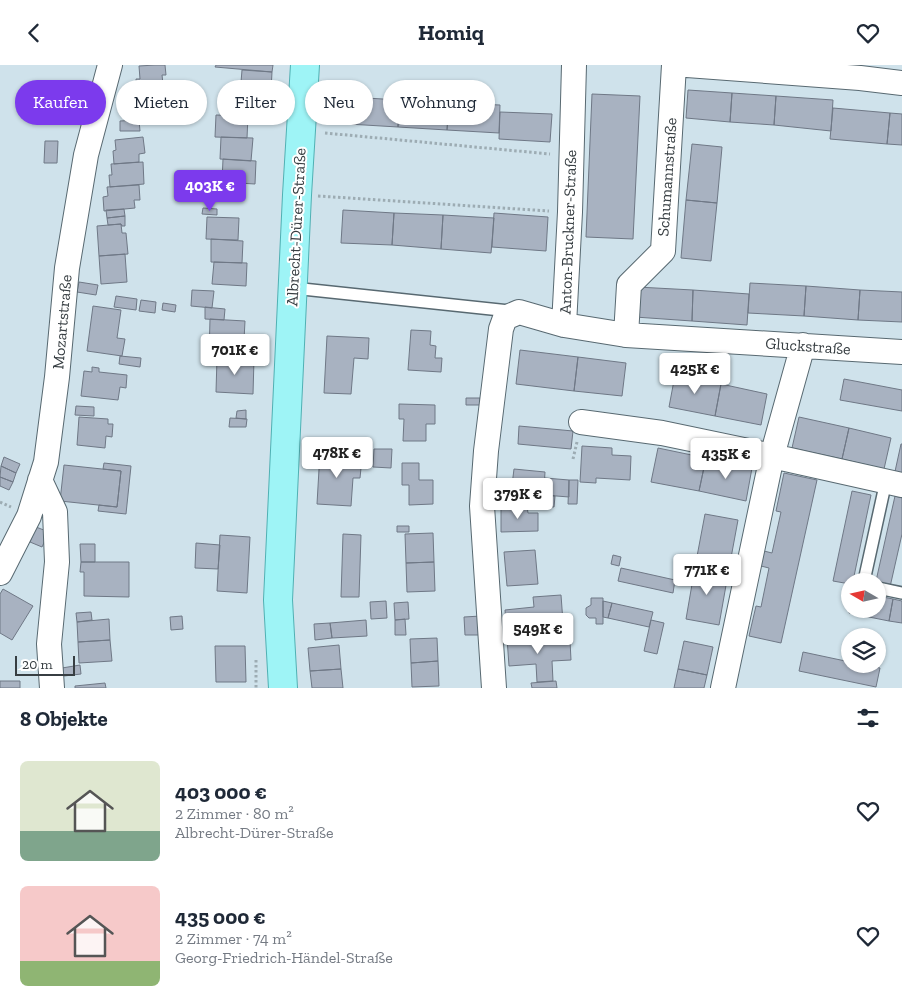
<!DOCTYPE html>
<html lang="de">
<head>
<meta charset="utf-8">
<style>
	body { margin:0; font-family:"Zilla Slab",serif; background:#f2f2f3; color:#1f2937; height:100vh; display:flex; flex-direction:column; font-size:19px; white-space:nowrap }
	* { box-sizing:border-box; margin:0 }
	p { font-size:16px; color:#747a83 }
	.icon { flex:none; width:28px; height:28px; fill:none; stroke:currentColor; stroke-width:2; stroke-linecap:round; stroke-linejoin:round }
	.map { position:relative; height:623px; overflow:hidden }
	.details { display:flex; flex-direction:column; background:#fff; flex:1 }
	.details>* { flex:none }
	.hud { position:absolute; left:15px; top:15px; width:500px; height:45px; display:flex; gap:10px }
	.needle { width:32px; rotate:279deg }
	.tools { position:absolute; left:841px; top:508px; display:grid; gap:10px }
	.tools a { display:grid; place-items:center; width:45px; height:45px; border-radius:50%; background:#fff; box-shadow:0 1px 4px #0004; font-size:25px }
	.scale { position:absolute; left:15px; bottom:12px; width:60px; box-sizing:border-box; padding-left:5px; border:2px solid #373e42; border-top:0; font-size:14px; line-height:18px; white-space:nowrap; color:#373e42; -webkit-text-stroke:4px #fff; paint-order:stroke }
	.price { position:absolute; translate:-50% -42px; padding:0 11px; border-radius:5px; background:#fff; color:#222; font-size:16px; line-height:32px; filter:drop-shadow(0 1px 2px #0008) }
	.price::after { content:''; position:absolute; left:50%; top:30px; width:15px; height:11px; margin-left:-8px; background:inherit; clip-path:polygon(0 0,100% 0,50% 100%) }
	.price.current { background:#7c3aed; color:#fff }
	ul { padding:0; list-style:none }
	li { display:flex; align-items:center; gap:15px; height:125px; padding:0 20px }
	li span { display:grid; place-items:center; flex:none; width:140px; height:100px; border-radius:8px; color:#555 }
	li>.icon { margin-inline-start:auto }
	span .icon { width:60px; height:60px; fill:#fffc; stroke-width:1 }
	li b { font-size:21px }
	h2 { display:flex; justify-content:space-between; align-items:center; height:60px; padding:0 20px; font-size:21px }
	.pill { padding:0 18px; border-radius:22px; background:#fff; box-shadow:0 1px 4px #0004; font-size:18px; line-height:45px }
	.pill.current { background:#7c3aed; color:#fff }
	header { display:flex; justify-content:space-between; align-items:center; height:65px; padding:0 20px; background:#fff; font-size:22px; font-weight:700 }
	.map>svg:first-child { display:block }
	.building { fill:#a8b2c1; stroke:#6f7886 }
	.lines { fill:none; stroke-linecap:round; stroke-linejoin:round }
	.service-casing { stroke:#586971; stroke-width:14 }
	.minor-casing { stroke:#586971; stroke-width:26 }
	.primary-casing { stroke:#50b0b3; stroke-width:30 }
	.path { stroke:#9dacb3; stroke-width:3; stroke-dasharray:2.5 2.5; stroke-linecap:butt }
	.service { stroke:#fff; stroke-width:11 }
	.minor { stroke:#fff; stroke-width:24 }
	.primary { stroke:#9ef4f6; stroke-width:28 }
	.labels { text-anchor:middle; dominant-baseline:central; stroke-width:4; stroke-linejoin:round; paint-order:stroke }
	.street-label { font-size:16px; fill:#373e42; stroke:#fff }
</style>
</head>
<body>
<header><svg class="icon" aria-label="back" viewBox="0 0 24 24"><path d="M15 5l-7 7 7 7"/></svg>Homiq<svg class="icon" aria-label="heart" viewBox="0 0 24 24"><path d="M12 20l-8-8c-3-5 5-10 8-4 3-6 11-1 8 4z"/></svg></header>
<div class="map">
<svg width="902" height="623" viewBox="0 0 902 623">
	<rect width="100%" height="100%" fill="#cfe2eb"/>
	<path class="building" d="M155,0H165L166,10H162L164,28L137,31L136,14H140L139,1Z
		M216,0H273L272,7L215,2Z
		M242,5L272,7L270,44L239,42Z
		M688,25L732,28L730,57L686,53Z
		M164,28L166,52L139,55L137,31Z
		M732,28L776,31L774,60L730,57Z
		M592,29L640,31L633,174L586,172Z
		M776,31L833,35L831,66L774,60Z
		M350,32L399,35L398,62L348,59Z
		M399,35L449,38L447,65L398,62Z
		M449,38L500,40L499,68L447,65Z
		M833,43L890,48L887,79L830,74Z
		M500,47L552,49L550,77L499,74Z
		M890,48L902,49V80L887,79Z
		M216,50L248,51L247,73L215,72Z
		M139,55L140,66H120V56Z
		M143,72L145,88L139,89V97L114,99L113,86L116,85L115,75Z
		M221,72L253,73L251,96L220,94Z
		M45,76H58L57,98H44Z
		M692,79L722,82L717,138L686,135Z
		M223,94L256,96L255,119L222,117Z
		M143,97L144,119L110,122L109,110H112L111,99Z
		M205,117H219L218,124L205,123Z
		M139,120L140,135H134L135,143L104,146L103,132L108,131L107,122Z
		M686,135L717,138L711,196L681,193Z
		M203,143L217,144V150L202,149Z
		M124,144L125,151L107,153L106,145Z
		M343,145L394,148L392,180L341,178Z
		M394,148L443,150L441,184L392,180Z
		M494,148L548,152L546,186L492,182Z
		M443,150L494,153L491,188L441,184Z
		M125,151V161H122L121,159L108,160L107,153Z
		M207,152L239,153L238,175L206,174Z
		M121,159L122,168H126L128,189L99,191L97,161Z
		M211,174L243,176L242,198L211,197Z
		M125,189L127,217L101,219L99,191Z
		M214,197L247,198L246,221L212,219Z
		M79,217L98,220L96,230L77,227Z
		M750,218L806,221L804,251L748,248Z
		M806,221L860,225L858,255L804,251Z
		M637,222L693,225L692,256L635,252Z
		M192,225L214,226L212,243L191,241Z
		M693,225L749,229L747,260L692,256Z
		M860,225L902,227V257L858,255Z
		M116,231L137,234L136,245L114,242Z
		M141,235L156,237L155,248L139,246Z
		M163,238L176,240L175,247L162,245Z
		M93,241L121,245L117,273L125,274L122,291L87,286Z
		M205,242L225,244L224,255L205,254Z
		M210,254L245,256L243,294L209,292Z
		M411,265L431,266L430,280L436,281L435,293H442L441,307L408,305Z
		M327,271L369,273L368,294L354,293L351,329L324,328Z
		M520,285L578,292L574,326L516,319Z
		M120,291L141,293L140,302L119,299Z
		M578,292L626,298L622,331L574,326Z
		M217,293L254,294L253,329L216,327Z
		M92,302L99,303V307L127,310L126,323L120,322L118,335L81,331L84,306L92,307Z
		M675,310L721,319L715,351L669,342Z
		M844,314L902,325V346L840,335Z
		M721,319L767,329L761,360L715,351Z
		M466,333H480V340H466Z
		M399,339L435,340V359H426V376H403L404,354H399Z
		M76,341L94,342V351L75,350Z
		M246,345V354L236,353L237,346Z
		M79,352L108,354V359H113L112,372L106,371L105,383L77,380Z
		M799,352L849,363L842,394L792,383Z
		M230,353L247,354L246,362H229Z
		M519,361L573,366L571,384L518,379Z
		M849,363L891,373L884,404L842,394Z
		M901,379H902V412L894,411Z
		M582,381L612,383V390L631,391L630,415L596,413V418L580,417Z
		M658,383L706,393L699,426L651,417Z
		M374,384H392L391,403L373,402Z
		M320,387L355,389L354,403H361L360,413H353L351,441L317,439Z
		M4,392L20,399L16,408L1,401Z
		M706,393L752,403L746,436L699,426Z
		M104,398L131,401L126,449L98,446L99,440L117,442L121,406L103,404Z
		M402,398H419V415H433V439L409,440V420H402Z
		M64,400L121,406L117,442L60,436Z
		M1,401L16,408L13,417L0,412Z
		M514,404L545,407L544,423L512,420Z
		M784,408L817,415L781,578L749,571L756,541L761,542L769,503L757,500L760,485L772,488L781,447L776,446Z
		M0,412L13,417L9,425L0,421Z
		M545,413L569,415V432L544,430Z
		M569,415H578L577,439H568Z
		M852,426L871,430L853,516H850V519L833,516Z
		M535,429L555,431L554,442L534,440Z
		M895,431L902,433V469L890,522L878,519V516H876Z
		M527,441L528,448H538V466L501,467V442Z
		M705,449L738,455L728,509L695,502Z
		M397,461H409V467H397Z
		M36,462L49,467L42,482L30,477Z
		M433,468L434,497L406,498L405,469Z
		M343,469L361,470L359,532H341Z
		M220,470L250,472L247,528L217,526Z
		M196,478L220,480L218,504L195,503Z
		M80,479H95V497H81Z
		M535,485L538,519L507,521L504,487Z
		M613,490L621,492L619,501L611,499Z
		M81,497H129V532L84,531V507H80Z
		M434,497L435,526L407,527L406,498Z
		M695,502L728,509L719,560L686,554Z
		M621,503L675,515L673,528L618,516Z
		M3,524L33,541L12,575L0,568V529Z
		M561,530L563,557L537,559V571L507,573L505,545L534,542L533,532Z
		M878,531L893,534L889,556L869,552L871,544H878Z
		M591,533H603V559H596V553H589L586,550V543L591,540Z
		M893,534L902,536V558L889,556Z
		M386,536L387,553L371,554L370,537Z
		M603,536L612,538L608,553L603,552Z
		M408,537L409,554L395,555L394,538Z
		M612,538L653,547L649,562L608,553Z
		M850,544H871L869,552L849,548Z
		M91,547L92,555L77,557L76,548Z
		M182,551L183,564L171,565L170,552Z
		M481,551V570H465L464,552Z
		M109,554L110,575L78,577L77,557Z
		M405,554L406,570H395V555Z
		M366,555L367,571L332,573L330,558Z
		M651,555L664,558L657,589L644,586Z
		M330,558L332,573L315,575L314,559Z
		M537,571L538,579L570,576L571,595L552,596L553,616L537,617L536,599L509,601L507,573Z
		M437,573L438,596L411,598L410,574Z
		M110,575L112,596L79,598L78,577Z
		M684,576L713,582L707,610L678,604Z
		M339,580L341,604L310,606L308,583Z
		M215,581H245L246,617H216Z
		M803,587L850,597V599H860L880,603L876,622L799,606Z
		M438,596L439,621L412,622L411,598Z
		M80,600L81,609L64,611L62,603Z
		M341,604L343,623H312L310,606Z
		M678,604L707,610L704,623H674Z
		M0,616H20V623H0Z
		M556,616L557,623H532L531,618Z
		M105,618L106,623H75V621Z"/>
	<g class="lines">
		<defs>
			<path id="service" d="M293,223L510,246
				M864,516L886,416
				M878,523L902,528"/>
			<path id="minor" d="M687,0L860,13L902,18
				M564,260L570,147L574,0
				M626,270L629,220L663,186L674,0
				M581,357L662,368L772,391L902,420
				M40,415L55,447L57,497L49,579L52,623
				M0,508L29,451L46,397L57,312L67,203L86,90L110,0
				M494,623L482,441L486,386L501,264L505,253L519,247L564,260L626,270L902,287
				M723,623L772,391L803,280"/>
			<path id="primary" d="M283,623L278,535L297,130L305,0"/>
		</defs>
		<use href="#service" class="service-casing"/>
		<use href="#minor" class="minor-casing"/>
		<use href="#primary" class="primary-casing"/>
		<path class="path" d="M325,68L550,89
			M318,131L549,146
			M573,394L577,377
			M0,437L11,442
			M256,595V623"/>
		<use href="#service" class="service"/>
		<use href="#minor" class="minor"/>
		<use href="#primary" class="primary"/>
	</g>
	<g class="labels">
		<g class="street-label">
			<text transform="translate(667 112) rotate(-86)">Schumannstraße</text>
			<text transform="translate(296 162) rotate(-87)">Albrecht-Dürer-Straße</text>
			<text transform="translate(568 167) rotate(-88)">Anton-Bruckner-Straße</text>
			<text transform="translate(62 257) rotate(-85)">Mozartstraße</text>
			<text transform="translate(808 281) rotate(4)">Gluckstraße</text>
		</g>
	</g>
</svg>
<div class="tools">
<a><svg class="needle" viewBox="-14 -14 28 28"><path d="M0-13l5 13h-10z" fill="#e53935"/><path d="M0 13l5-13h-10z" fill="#747a83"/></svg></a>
<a><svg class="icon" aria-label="layers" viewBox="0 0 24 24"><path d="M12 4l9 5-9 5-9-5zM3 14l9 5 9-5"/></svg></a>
</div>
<div class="scale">20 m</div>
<b class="price current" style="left:210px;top:147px">403K €</b>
<b class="price" style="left:235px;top:311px">701K €</b>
<b class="price" style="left:695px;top:330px">425K €</b>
<b class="price" style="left:337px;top:414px">478K €</b>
<b class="price" style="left:726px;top:415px">435K €</b>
<b class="price" style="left:518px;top:455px">379K €</b>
<b class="price" style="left:707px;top:531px">771K €</b>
<b class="price" style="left:538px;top:590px">549K €</b>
<div class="hud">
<a class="pill current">Kaufen</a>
<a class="pill">Mieten</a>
<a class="pill">Filter</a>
<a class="pill">Neu</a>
<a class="pill">Wohnung</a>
</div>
</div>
<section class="details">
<h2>8 Objekte<svg class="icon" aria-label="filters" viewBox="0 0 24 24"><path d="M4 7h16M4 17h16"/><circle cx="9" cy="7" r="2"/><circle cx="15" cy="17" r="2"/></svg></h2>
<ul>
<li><span style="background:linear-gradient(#dfe7d0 70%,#7fa58c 0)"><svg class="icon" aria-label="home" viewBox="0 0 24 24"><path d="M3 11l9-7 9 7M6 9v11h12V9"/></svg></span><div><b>403 000 €</b><p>2 Zimmer · 80 m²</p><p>Albrecht-Dürer-Straße</p></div><svg class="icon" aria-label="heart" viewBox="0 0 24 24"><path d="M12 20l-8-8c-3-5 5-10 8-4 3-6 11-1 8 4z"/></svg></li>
<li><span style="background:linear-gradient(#f6c9c9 75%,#8fb573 0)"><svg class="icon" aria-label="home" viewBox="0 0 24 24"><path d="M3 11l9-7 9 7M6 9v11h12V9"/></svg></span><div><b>435 000 €</b><p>2 Zimmer · 74 m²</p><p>Georg-Friedrich-Händel-Straße</p></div><svg class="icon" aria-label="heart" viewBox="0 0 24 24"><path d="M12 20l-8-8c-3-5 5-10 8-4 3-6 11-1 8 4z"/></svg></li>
</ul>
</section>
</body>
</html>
